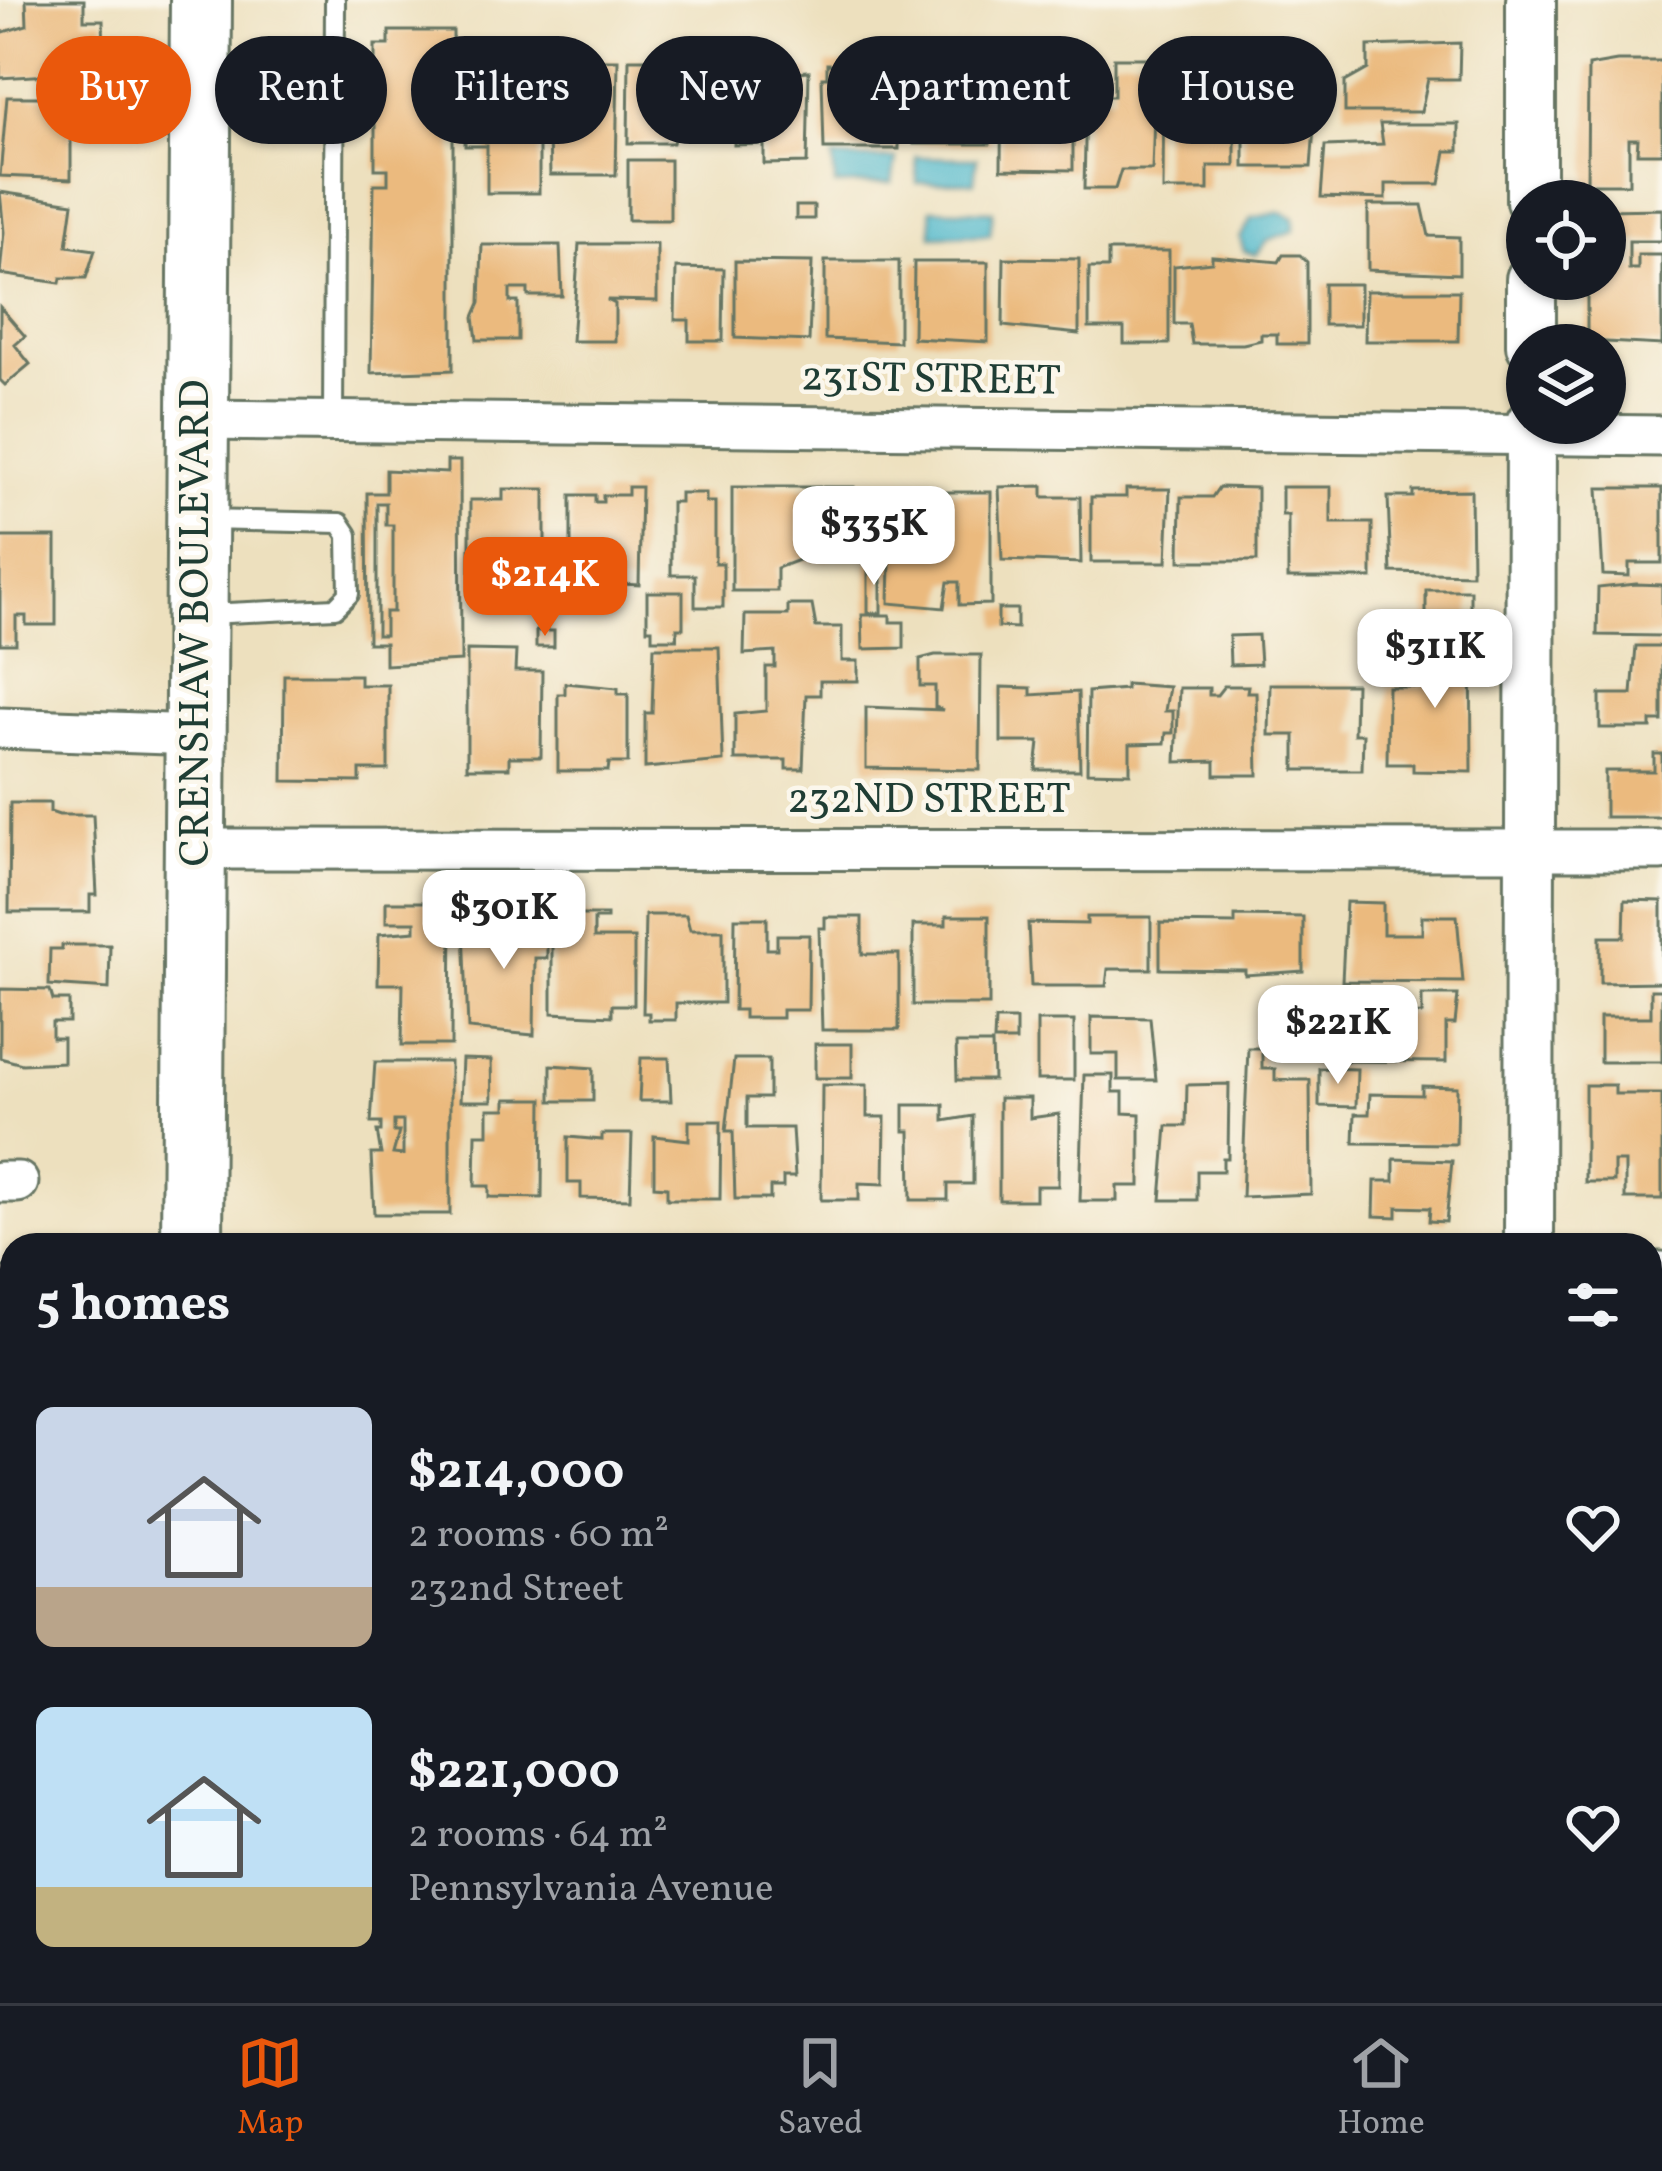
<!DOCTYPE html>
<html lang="en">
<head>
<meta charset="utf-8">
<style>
	body { margin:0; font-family:Vollkorn,serif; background:#20242c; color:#f1f3f6; height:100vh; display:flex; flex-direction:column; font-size:45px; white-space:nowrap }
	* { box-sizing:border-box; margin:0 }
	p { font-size:39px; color:#9ea1a6 }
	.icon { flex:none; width:66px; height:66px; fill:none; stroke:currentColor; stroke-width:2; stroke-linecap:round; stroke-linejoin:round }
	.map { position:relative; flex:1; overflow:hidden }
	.drawer { position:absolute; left:0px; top:1233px; width:1662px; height:771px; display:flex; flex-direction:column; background:#171b24; border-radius:36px 36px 0 0; box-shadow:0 3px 9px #0004 }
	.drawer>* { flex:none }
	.guide { position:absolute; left:36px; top:36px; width:1590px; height:108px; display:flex; gap:24px }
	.fabs { position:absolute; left:1506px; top:180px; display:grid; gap:24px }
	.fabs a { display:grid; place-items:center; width:120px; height:120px; border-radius:50%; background:#171b24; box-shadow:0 3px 9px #0004; font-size:60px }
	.price { position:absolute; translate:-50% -102px; padding:0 27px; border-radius:24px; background:#fff; color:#222; font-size:39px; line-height:78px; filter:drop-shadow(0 3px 6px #0008) }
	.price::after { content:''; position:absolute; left:50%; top:72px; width:36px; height:27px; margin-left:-18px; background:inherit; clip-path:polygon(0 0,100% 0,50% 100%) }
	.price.selected { background:#ea580c; color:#fff }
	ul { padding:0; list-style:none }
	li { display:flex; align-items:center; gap:36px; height:300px; padding:0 36px }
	li span { display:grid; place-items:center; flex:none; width:336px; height:240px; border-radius:18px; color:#555 }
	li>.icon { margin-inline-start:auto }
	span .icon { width:144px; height:144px; fill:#fffc; stroke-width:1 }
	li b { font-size:51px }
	h2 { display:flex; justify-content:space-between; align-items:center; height:144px; padding:0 36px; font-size:51px }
	.chip { padding:0 42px; border-radius:54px; background:#171b24; box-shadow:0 3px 9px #0004; font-size:42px; line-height:108px }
	.chip.selected { background:#ea580c; color:#fff }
	.tab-bar { display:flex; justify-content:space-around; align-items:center; height:168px; border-top:3px solid #363941; background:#171b24; font-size:33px; color:#9ea1a6 }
	.tab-bar a { display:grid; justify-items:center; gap:6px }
	.tab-bar .selected { color:#ea580c }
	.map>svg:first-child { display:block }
	.water { fill:#4cb6c9; stroke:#367a7e; stroke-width:3 }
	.building { fill:#ebba7e; fill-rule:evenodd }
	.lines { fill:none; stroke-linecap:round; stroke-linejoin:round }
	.service-casing { stroke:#677664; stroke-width:24 }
	.minor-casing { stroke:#677664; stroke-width:45 }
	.tertiary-casing { stroke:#677664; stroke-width:54 }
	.primary-casing { stroke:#677664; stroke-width:66 }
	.service { stroke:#fff; stroke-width:18 }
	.minor { stroke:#fff; stroke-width:39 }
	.tertiary { stroke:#fff; stroke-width:48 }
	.primary { stroke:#fff; stroke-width:60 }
	.labels { text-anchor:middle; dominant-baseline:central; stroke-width:9; stroke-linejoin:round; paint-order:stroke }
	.street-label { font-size:42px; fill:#1f3d34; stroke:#fbf7ec }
</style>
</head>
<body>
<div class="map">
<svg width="1662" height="2003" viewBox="0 0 1662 2003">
	<rect width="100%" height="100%" fill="#fbf7ec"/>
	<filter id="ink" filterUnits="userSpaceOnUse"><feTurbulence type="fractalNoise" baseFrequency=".00833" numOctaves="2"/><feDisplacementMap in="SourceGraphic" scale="24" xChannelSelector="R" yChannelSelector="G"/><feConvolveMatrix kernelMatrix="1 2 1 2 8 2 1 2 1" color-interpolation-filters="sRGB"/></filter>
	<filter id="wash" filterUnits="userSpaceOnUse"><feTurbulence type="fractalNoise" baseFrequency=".004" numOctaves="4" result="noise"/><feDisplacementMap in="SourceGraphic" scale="48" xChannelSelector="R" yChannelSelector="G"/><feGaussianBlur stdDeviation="2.7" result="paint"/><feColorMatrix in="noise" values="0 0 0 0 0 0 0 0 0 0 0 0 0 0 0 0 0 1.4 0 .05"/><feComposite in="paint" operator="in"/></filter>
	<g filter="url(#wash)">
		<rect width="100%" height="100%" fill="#ede0be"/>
		<path class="water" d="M916,157L977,158L974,182L917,183Z
			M833,158L896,159L892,183L835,185Z
			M931,209L993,211L990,235L932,236Z
			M1282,212L1294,218V231L1268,240L1256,255L1244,251L1240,238L1252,218Z"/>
		<g id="blocks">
			<path class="building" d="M26,0H84V20H103L104,53H83L84,73L0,78V33L27,25Z
				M389,31H453V370L371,373L374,184H388V169H375V45H389Z
				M1460,43L1459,79H1428L1421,112H1345V82L1368,69V46Z
				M1114,58H1156L1152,170H1121L1115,189H1084L1086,96H1114Z
				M629,59H700V70H707V131H676L673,143H628Z
				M1002,59H1041V97H1031V107H1073V170L1001,169Z
				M581,60H618L616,175H550L548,91L550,83H581Z
				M1164,61H1203V101H1235V166H1208V190H1163Z
				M1617,61H1662V153H1637L1638,139H1629V184H1587L1588,66Z
				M952,62H982L990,73V144H914V71L948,74Z
				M1278,63H1319L1311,167H1244V101H1276Z
				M827,64L865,65V77L899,75V149H824L822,77H827Z
				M737,65H774V74L809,71L807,163L764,164V144L734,145Z
				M488,68H539V193H487V146H465L466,78L488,79Z
				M7,97H71V179L0,176Z
				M1380,124H1459V151H1446L1440,184H1386V199L1321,197L1325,146L1383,144Z
				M628,160H670V220H628Z
				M0,192L73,203L67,246L95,250L86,278H61L60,283L0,274L4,232Z
				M1368,205H1422L1429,236L1459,237V274L1368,270Z
				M796,206H814V219H796Z
				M1662,209V241H1629V269H1638V255H1662V345L1587,341V279H1605V210Z
				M579,244H657V301L607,300L615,304V341H572Z
				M482,245H560L562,296H528V289H510V302H518V340H477L474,317L480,303Z
				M1108,251H1169V344H1124V328H1089V268H1108Z
				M1283,255H1300L1307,262V344H1277V334H1261V340L1243,344H1192L1189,324H1174V266L1212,262V256L1279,262Z
				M1004,258L1079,259V334L1003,326Z
				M735,261L812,262L809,341L735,338Z
				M825,261H899V342L825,339Z
				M914,262H988V342L913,338Z
				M676,268L724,269L723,341H689V320H675Z
				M1324,284H1360V325H1324Z
				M1366,291H1459L1458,341H1365Z
				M0,307L25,336L15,345L30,364L5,385L0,380Z
				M447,461H460L461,661L385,665V643H368L367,493H386V470L447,473ZM377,503H386V525H393V612H385V635H377Z
				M1043,486V497H1080L1081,563L1002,560L999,487Z
				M628,487H641L639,585L583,582V573H573L571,563V495H595V502H603V495H628Z
				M732,487H854V545H830V560H798L777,568V591H732Z
				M1219,487L1257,488V561H1180L1181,497H1212Z
				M1282,487H1331V523H1372V578H1288V515H1282Z
				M1598,488H1662V563H1629V576L1603,575Z
				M503,489H545V606H497V585H470V500H503Z
				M1126,489H1170L1167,562H1091V497H1126Z
				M1471,490L1472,574L1391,572L1388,497H1413V491Z
				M947,492H991V604L959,605V582H948L944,608L889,603L891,525H947Z
				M680,493H706V502H715V563H723V607H695V575H671V502H680Z
				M0,537H56V625H26V616H16V644H0Z
				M868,562H881V613H868Z
				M1636,584L1662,585V636L1597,635L1598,588Z
				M1426,590H1470V629L1426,630Z
				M647,592H683V628H677V639H652V629H647Z
				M788,605H812L816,627H842V661H858V681H820V695H806L803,769H786V760H735V714L766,711V667H775V652L744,654L745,615H788Z
				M998,609H1017V628L998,627Z
				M862,615H890V622H904V648L863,649Z
				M536,631H554V647H536Z
				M1258,635L1260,664L1230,665L1229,636Z
				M1426,636H1471L1472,772L1413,771V764H1387L1388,687H1424Z
				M1636,646H1662V721H1651V728H1600V694H1632Z
				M654,647H719L723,761L645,768V713H652Z
				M467,650L516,651L515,671H542L541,757H509V768H467Z
				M935,655H981L980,770L866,768V707L943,710L935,707V686H920V659Z
				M284,675H360V685H388V770H360V782L283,781Z
				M565,683L618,688V694H628V763H609L608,771H558V694H565Z
				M1126,684L1169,687L1165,711H1173V733H1166L1165,743L1130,744V773L1087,772L1088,692L1126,689Z
				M1270,684H1355L1354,734H1363L1362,770H1295V735H1269Z
				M1224,686H1248L1247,692H1256L1258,775H1215V761L1176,762L1179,688H1209V695H1217Z
				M1001,687L1031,688V695L1078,692L1080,770H1036L1039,742H1001Z
				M1654,754H1662V817H1605V771H1654Z
				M10,803H50V812L59,815H93L97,895H90V912H9Z
				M1625,900L1662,901V982L1600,983V937H1624Z
				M386,902H452L451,1045H402L403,984H378L379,934L415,931V922H386Z
				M1346,902L1383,903V934H1422V916H1457L1463,982L1342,981Z
				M486,914L547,915V958H535L534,1035L468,1029L464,928H486Z
				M552,915H607V919H594V938H634V1005H612V1016L552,1013Z
				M645,915H686L690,930H723V1003H676V1020H649V1013H643Z
				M946,916H989V1005H913V925H946Z
				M1235,916L1303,917V971L1245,975V970L1160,969V923L1235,924Z
				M825,917H862V954H899V1030H822L819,928H825Z
				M1087,917H1151V969H1108L1106,986H1031L1028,923L1087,924Z
				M735,918H767V949H777V935H809L808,1010H782V1018H744V1010H734Z
				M62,945H110L109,989L49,985L50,949H62Z
				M0,989L50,990L53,1000H69V1022H52V1038H63V1062L22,1064L0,1058Z
				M1651,990H1662V1062H1600V1017H1651Z
				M1422,995H1458L1455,1024H1446V1062L1344,1061V1041H1354V1015L1422,1014Z
				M1091,1017L1150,1018L1156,1080H1118V1054H1091Z
				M995,1020H1016V1041H994Z
				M1037,1021H1074V1080H1037Z
				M815,1044H852V1078H815Z
				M956,1044H992L993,1080H957Z
				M1248,1048H1262V1069H1275V1080H1310L1311,1194L1242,1197Z
				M641,1058H669L671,1101H639Z
				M462,1059L491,1060L492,1101H460Z
				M734,1059H769V1098H747V1128H792L795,1177H783V1187H770V1199H735L733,1131H726Z
				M375,1062H450V1214H374L371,1154H381L377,1131H381V1123H371ZM394,1121H403V1155L393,1154L399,1132H394Z
				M551,1065L593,1068V1101H551Z
				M1319,1068L1357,1069L1356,1107L1319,1106Z
				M1084,1075H1113V1092H1123V1113L1140,1114V1186H1117V1201H1080Z
				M1229,1084L1228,1158H1223V1171H1197V1200H1161L1167,1126H1186L1187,1085Z
				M822,1085H867V1117H885L884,1184L859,1183V1200H821Z
				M1585,1085H1615V1094H1662V1199H1625V1162H1614V1182H1585Z
				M1422,1086L1457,1087L1456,1144L1354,1143L1355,1114H1369L1370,1094L1422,1095Z
				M999,1098H1030V1118L1059,1114L1058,1186H1036V1200H999Z
				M506,1099H543L542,1198L489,1197V1186H475L476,1134H488V1109H506Z
				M904,1105H944V1121L973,1116V1184H948V1200H911L910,1131H904Z
				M689,1121H721L720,1199H667V1187L654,1186V1136L689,1140Z
				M602,1134H632L630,1199L581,1198V1183H568V1137L602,1140Z
				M1394,1159L1452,1161L1446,1222L1429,1221L1430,1208L1397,1207V1217L1374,1216L1375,1181H1394Z
				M0,1267H12V1336H0Z
				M1650,1347H1662V1427H1650Z
				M12,1396V1437L10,1438L2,1398Z
				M1650,1531H1662V1627H1650Z
				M12,1691V1775L0,1777V1693Z
				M1650,1772H1662V1904H1650Z
				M0,1919H12V1992H80V2003H0Z
				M1650,1973H1662V2003H1583V1992H1650Z
				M546,1992H623L625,2003H545Z
				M640,1992H718V2003H640Z
				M731,1992H803V2003H731Z
				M821,1992H897V2003H821Z
				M908,1992H985V2003H907Z
				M1020,1992H1079L1078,2003H1018Z
				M1131,1992H1254V2003H1131Z
				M1269,1992H1366V2003H1269Z
				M1376,1992H1429V2003H1376Z"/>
		</g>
	</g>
	<g filter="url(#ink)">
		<use href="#blocks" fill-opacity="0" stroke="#677664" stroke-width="3"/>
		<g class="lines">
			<defs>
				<path id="service" d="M333,421L335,0
					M207,614L335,608L349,594L348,535L340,523L207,520
					M0,1869L12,1867
					M332,1992V2003
					M363,1992V2003
					M398,1992V2003
					M205,2003H315"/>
				<path id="minor" d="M198,420L1662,436
					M0,728L196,735
					M196,849L1662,850
					M0,1182H18
					M1650,1272H1662
					M0,1605L12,1603
					M1650,1707H1662"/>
				<path id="tertiary" d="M1531,201V0
					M1531,345V279
					M1529,1245L1531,423
					M1528,2003V1992"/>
				<path id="primary" d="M192,1245L201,0
					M189,2003V1992"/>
			</defs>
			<use href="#service" class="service-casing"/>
			<use href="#minor" class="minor-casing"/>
			<use href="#tertiary" class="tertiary-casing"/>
			<use href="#primary" class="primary-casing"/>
			<use href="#service" class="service"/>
			<use href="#minor" class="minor"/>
			<use href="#tertiary" class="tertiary"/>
			<use href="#primary" class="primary"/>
		</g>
	</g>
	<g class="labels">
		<g class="street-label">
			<text transform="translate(931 381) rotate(1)">231ST STREET</text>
			<text transform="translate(197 623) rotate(-90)">CRENSHAW BOULEVARD</text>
			<text x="929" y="801">232ND STREET</text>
		</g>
	</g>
</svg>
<div class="fabs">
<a><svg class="icon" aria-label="locate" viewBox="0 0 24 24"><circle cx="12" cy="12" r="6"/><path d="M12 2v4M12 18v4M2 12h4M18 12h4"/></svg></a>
<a><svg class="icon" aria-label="layers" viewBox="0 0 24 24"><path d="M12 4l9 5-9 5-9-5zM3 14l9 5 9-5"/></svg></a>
</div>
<b class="price" style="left:874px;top:588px">$335K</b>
<b class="price selected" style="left:545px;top:639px">$214K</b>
<b class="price" style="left:1435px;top:711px">$311K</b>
<b class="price" style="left:504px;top:972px">$301K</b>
<b class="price" style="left:1338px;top:1087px">$221K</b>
<div class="guide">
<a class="chip selected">Buy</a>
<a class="chip">Rent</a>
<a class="chip">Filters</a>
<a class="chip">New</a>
<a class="chip">Apartment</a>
<a class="chip">House</a>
</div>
<section class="drawer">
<h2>5 homes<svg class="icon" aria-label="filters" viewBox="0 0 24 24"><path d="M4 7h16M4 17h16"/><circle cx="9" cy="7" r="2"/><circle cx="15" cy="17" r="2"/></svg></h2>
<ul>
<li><span style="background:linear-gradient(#c9d6e8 75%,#b9a48a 0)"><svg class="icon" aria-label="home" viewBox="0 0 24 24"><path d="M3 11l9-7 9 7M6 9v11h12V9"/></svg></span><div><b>$214,000</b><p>2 rooms · 60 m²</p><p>232nd Street</p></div><svg class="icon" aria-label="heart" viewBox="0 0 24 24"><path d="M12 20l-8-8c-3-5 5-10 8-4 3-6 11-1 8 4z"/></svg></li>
<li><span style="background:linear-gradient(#bfe0f5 75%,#c2b280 0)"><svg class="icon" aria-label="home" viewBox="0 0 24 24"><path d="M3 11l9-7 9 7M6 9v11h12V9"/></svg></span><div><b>$221,000</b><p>2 rooms · 64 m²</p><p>Pennsylvania Avenue</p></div><svg class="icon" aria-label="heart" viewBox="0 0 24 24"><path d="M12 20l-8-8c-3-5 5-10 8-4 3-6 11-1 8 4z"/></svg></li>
</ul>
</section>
</div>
<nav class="tab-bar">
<a class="selected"><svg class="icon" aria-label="map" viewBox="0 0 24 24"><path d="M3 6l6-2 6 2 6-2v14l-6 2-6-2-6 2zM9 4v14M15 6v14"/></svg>Map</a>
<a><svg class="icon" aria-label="saved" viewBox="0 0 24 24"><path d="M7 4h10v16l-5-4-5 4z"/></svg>Saved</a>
<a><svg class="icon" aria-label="home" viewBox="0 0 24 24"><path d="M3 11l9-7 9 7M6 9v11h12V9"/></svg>Home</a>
</nav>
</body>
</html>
